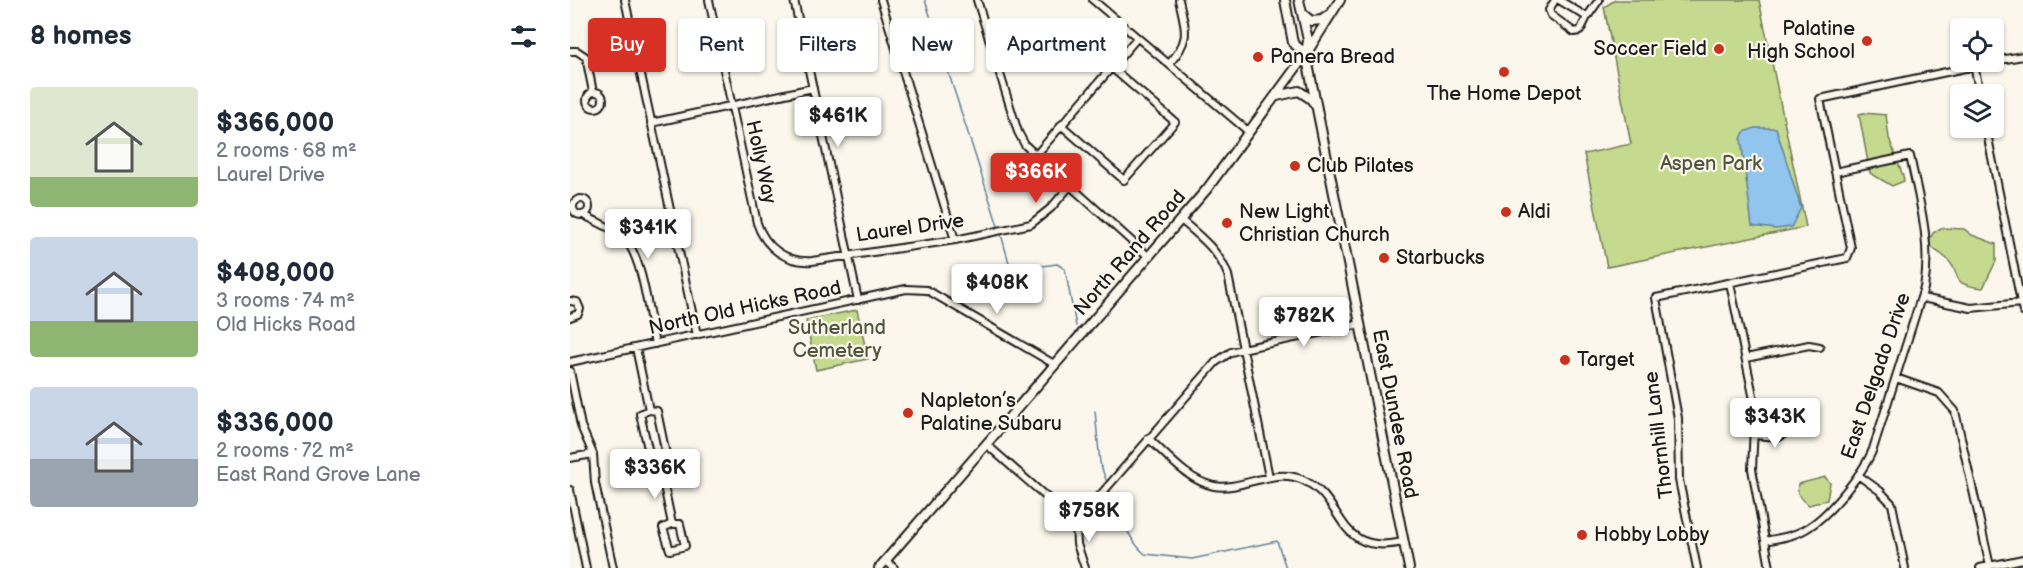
<!DOCTYPE html>
<html lang="en">
<head>
<meta charset="utf-8">
<style>
	body { margin:0; font-family:"Balsamiq Sans",sans-serif; background:#f2f2f3; color:#1f2937; height:100vh; display:flex; flex-direction:column; font-size:22px; white-space:nowrap }
	* { box-sizing:border-box; margin:0 }
	p { font-size:20px; color:#747a83 }
	.icon { flex:none; width:33px; height:33px; fill:none; stroke:currentColor; stroke-width:2; stroke-linecap:round; stroke-linejoin:round }
	.map { position:relative; flex:1; overflow:hidden }
	.details { display:flex; flex-direction:column; background:#fff; width:570px }
	.details>* { flex:none }
	.guide { position:absolute; left:18px; top:18px; width:570px; height:54px; display:flex; gap:12px }
	.buttons { position:absolute; left:1380px; top:18px; display:grid; gap:12px }
	.buttons a { display:grid; place-items:center; width:54px; height:54px; border-radius:6px; background:#fff; box-shadow:0 2px 4px #0004; font-size:30px }
	.price { position:absolute; translate:-50% -51px; padding:0 14px; border-radius:6px; background:#fff; color:#222; font-size:20px; line-height:39px; filter:drop-shadow(0 2px 3px #0008) }
	.price::after { content:''; position:absolute; left:50%; top:36px; width:18px; height:14px; margin-left:-9px; background:inherit; clip-path:polygon(0 0,100% 0,50% 100%) }
	.price.on { background:#d93025; color:#fff }
	ul { padding:0; list-style:none }
	li { display:flex; align-items:center; gap:18px; height:150px; padding:0 30px }
	li span { display:grid; place-items:center; flex:none; width:168px; height:120px; border-radius:6px; color:#555 }
	li>.icon { margin-inline-start:auto }
	span .icon { width:72px; height:72px; fill:#fffc; stroke-width:1 }
	li b { font-size:26px }
	h2 { display:flex; justify-content:space-between; align-items:center; height:72px; padding:0 30px; font-size:26px }
	.chip { padding:0 21px; border-radius:6px; background:#fff; box-shadow:0 2px 4px #0004; font-size:21px; line-height:54px }
	.chip.on { background:#d93025; color:#fff }
	main { display:flex; flex:1; min-height:0 }
	.map>svg:first-child { display:block }
	.green { fill:#c6da8f; stroke:#717b56; stroke-width:1.5 }
	.water { fill:#91c5ee; stroke:#62819a; stroke-width:1.5 }
	.lines { fill:none; stroke-linecap:round; stroke-linejoin:round }
	.stream { stroke:#62819a; stroke-width:1.5 }
	.minor-casing { stroke:#1c1c1c; stroke-width:10 }
	.major-casing { stroke:#1c1c1c; stroke-width:12 }
	.minor { stroke:#fbf7ec; stroke-width:6 }
	.major { stroke:#fbf7ec; stroke-width:8 }
	.poi-dot { fill:#c8321e; stroke:#fbf7ec; stroke-width:2 }
	.labels { text-anchor:middle; dominant-baseline:central; stroke-width:4.5; stroke-linejoin:round; paint-order:stroke }
	.poi-label { font-size:20px; fill:#1c1c1c; stroke:#fbf7ec; text-anchor:start }
	.street-label { font-size:20px; fill:#1c1c1c; stroke:#fbf7ec }
	.park-label { font-size:20px; fill:#4f553e; stroke:#fbf7ec }
</style>
</head>
<body>
<main>
<section class="details">
<h2>8 homes<svg class="icon" aria-label="filters" viewBox="0 0 24 24"><path d="M4 7h16M4 17h16"/><circle cx="9" cy="7" r="2"/><circle cx="15" cy="17" r="2"/></svg></h2>
<ul>
<li><span style="background:linear-gradient(#dfe7d0 75%,#8fb573 0)"><svg class="icon" aria-label="home" viewBox="0 0 24 24"><path d="M3 11l9-7 9 7M6 9v11h12V9"/></svg></span><div><b>$366,000</b><p>2 rooms · 68 m²</p><p>Laurel Drive</p></div></li>
<li><span style="background:linear-gradient(#c9d6e8 70%,#8fb573 0)"><svg class="icon" aria-label="home" viewBox="0 0 24 24"><path d="M3 11l9-7 9 7M6 9v11h12V9"/></svg></span><div><b>$408,000</b><p>3 rooms · 74 m²</p><p>Old Hicks Road</p></div></li>
<li><span style="background:linear-gradient(#c9d6e8 60%,#9aa5b1 0)"><svg class="icon" aria-label="home" viewBox="0 0 24 24"><path d="M3 11l9-7 9 7M6 9v11h12V9"/></svg></span><div><b>$336,000</b><p>2 rooms · 72 m²</p><p>East Rand Grove Lane</p></div></li>
</ul>
</section>
<div class="map">
<svg width="1453" height="568" viewBox="0 0 1453 568">
	<rect width="100%" height="100%" fill="#fbf7ec"/>
	<filter id="ink" filterUnits="userSpaceOnUse"><feTurbulence type="fractalNoise" baseFrequency=".0167" numOctaves="2"/><feDisplacementMap in="SourceGraphic" scale="12" xChannelSelector="R" yChannelSelector="G"/><feConvolveMatrix kernelMatrix="1 2 1 2 8 2 1 2 1" color-interpolation-filters="sRGB"/></filter>
	<g filter="url(#ink)">
		<path class="green" d="M1045,0H1189L1236,227L1037,267L1014,154L1061,144L1034,7Z
			M1293,113L1316,115L1319,138L1333,176L1334,181L1322,186L1300,173L1289,114Z
			M1371,228L1394,229L1402,235L1426,244V261L1413,288C1377,284 1394,276 1377,259C1371,253 1363,250 1358,243L1363,233Z
			M287,310L298,359L246,370L236,320Z
			M1255,477L1260,483L1257,500L1239,505C1230,500 1226,494 1228,484Z"/>
		<path class="water" d="M1185,128H1206L1231,208L1221,227L1206,229L1182,226L1171,139L1174,132Z"/>
		<g class="lines">
			<path class="stream" d="M355,0L429,229
				M431,234L441,270L487,264L495,269L506,326
				M525,411L530,463L536,480
				M539,490C548,510 558,540 575,554L622,559L707,541L716,568"/>
			<defs>
				<path id="minor" d="M55,0L127,335
					M139,0L187,223C195,247 216,263 242,261L385,240L461,224L481,208L499,187
					M224,0L288,300
					M311,0L385,240
					M407,0L448,132L455,145L579,257
					M523,0L679,132
					M985,0L979,10L981,15L1004,32L1010,31L1017,17
					M989,0L1017,17L1029,0
					M0,51H7L16,57L23,92
					M425,53L448,46
					M1424,61L1453,56
					M599,64C621,39 616,31 609,0
					M1404,65L1410,94
					M17 100a8 8 0 1 1 16 0a8 8 0 1 1-16 0Z
					M81,123L243,88
					M491,125L554,180L605,122L542,68
					M1416,128L1453,312
					M466,155L567,38
					M3 207a8 8 0 1 1 16 0a8 8 0 1 1-16 0Z
					M14,215C26,222 43,228 54,238C73,257 79,317 85,344
					M611,220C631,237 649,251 658,275L699,477
					M1160,283L1185,405L1182,469L1200,568
					M1352,298L1401,308L1451,303
					M0,301L7,302L10,309L8,314L0,317
					M66,348L79,410L87,411L101,478L86,483L70,414L79,410
					M1176,358L1239,345L1250,347
					M0,362L336,289L357,290L484,364
					M0,371L11,426L23,454L25,483L43,568
					M1326,378L1369,393L1385,411L1420,566
					M1184,435L1209,437L1218,431
					M578,438C597,455 618,481 644,486C673,491 704,466 733,480C777,500 764,557 833,542
					M416,444L506,523
					M0,458L23,454
					M1288,475L1310,491L1322,504L1335,568
					M93,481L102,524H110L115,546L100,550L93,528L102,524
					M0,490L16,568
					M506,523L646,362L661,352L672,349L791,324
					M506,523L507,544L515,568
					M1195,541C1210,538 1226,536 1239,527C1260,514 1294,472 1303,449L1354,288C1362,243 1349,200 1340,156L1265,172
					M315,560L324,568
					M1127,568L1109,480L1108,418L1086,298L1277,258L1281,248L1250,99L1423,62
					M1410,568L1453,559"/>
				<path id="major" d="M715,0L723,43L736,54
					M729,0L738,40L736,54L839,568
					M733,14L741,21L752,20L759,15
					M707,96L729,91L741,99L745,105
					M309,568L637,189L736,54L770,0"/>
			</defs>
			<use href="#minor" class="minor-casing"/>
			<use href="#major" class="major-casing"/>
			<use href="#minor" class="minor"/>
			<use href="#major" class="major"/>
		</g>
	</g>
	<g class="poi-dot">
		<circle cx="1297" cy="41" r="6"/>
		<circle cx="1149" cy="49" r="6"/>
		<circle cx="688" cy="57" r="6"/>
		<circle cx="934" cy="72" r="6"/>
		<circle cx="725" cy="166" r="6"/>
		<circle cx="936" cy="212" r="6"/>
		<circle cx="657" cy="223" r="6"/>
		<circle cx="814" cy="258" r="6"/>
		<circle cx="995" cy="360" r="6"/>
		<circle cx="338" cy="413" r="6"/>
		<circle cx="1012" cy="535" r="6"/>
	</g>
	<g class="labels">
		<g class="poi-label">
			<text x="1285" y="29" text-anchor="end">Palatine<tspan x="1285" dy="23">High School</tspan></text>
			<text x="1137" y="49" text-anchor="end">Soccer Field</text>
			<text x="700" y="57">Panera Bread</text>
			<text x="934" y="94" text-anchor="middle">The Home Depot</text>
			<text x="737" y="166">Club Pilates</text>
			<text x="669" y="212">New Light<tspan x="669" dy="23">Christian Church</tspan></text>
			<text x="948" y="212">Aldi</text>
			<text x="826" y="258">Starbucks</text>
			<text x="1007" y="360">Target</text>
			<text x="350" y="401">Napleton’s<tspan x="350" dy="23">Palatine Subaru</tspan></text>
			<text x="1024" y="535">Hobby Lobby</text>
		</g>
		<g class="street-label">
			<text transform="translate(191 162) rotate(78)">Holly Way</text>
			<text transform="translate(340 228) rotate(-8)">Laurel Drive</text>
			<text transform="translate(560 253) rotate(-49)">North Rand Road</text>
			<text transform="translate(175 308) rotate(-12)">North Old Hicks Road</text>
			<text transform="translate(1306 376) rotate(-71)">East Delgado Drive</text>
			<text transform="translate(825 414) rotate(79)">East Dundee Road</text>
			<text transform="translate(1089 435) rotate(-97)">Thornhill Lane</text>
		</g>
		<g class="park-label">
			<text x="1141" y="164">Aspen Park</text>
			<text x="267" y="328">Sutherland<tspan x="267" dy="23">Cemetery</tspan></text>
		</g>
	</g>
</svg>
<div class="buttons">
<a><svg class="icon" aria-label="locate" viewBox="0 0 24 24"><circle cx="12" cy="12" r="6"/><path d="M12 2v4M12 18v4M2 12h4M18 12h4"/></svg></a>
<a><svg class="icon" aria-label="layers" viewBox="0 0 24 24"><path d="M12 4l9 5-9 5-9-5zM3 14l9 5 9-5"/></svg></a>
</div>
<b class="price" style="left:268px;top:148px">$461K</b>
<b class="price on" style="left:466px;top:204px">$366K</b>
<b class="price" style="left:78px;top:260px">$341K</b>
<b class="price" style="left:427px;top:315px">$408K</b>
<b class="price" style="left:734px;top:348px">$782K</b>
<b class="price" style="left:1205px;top:449px">$343K</b>
<b class="price" style="left:85px;top:500px">$336K</b>
<b class="price" style="left:519px;top:543px">$758K</b>
<div class="guide">
<a class="chip on">Buy</a>
<a class="chip">Rent</a>
<a class="chip">Filters</a>
<a class="chip">New</a>
<a class="chip">Apartment</a>
</div>
</div>
</main>
</body>
</html>
